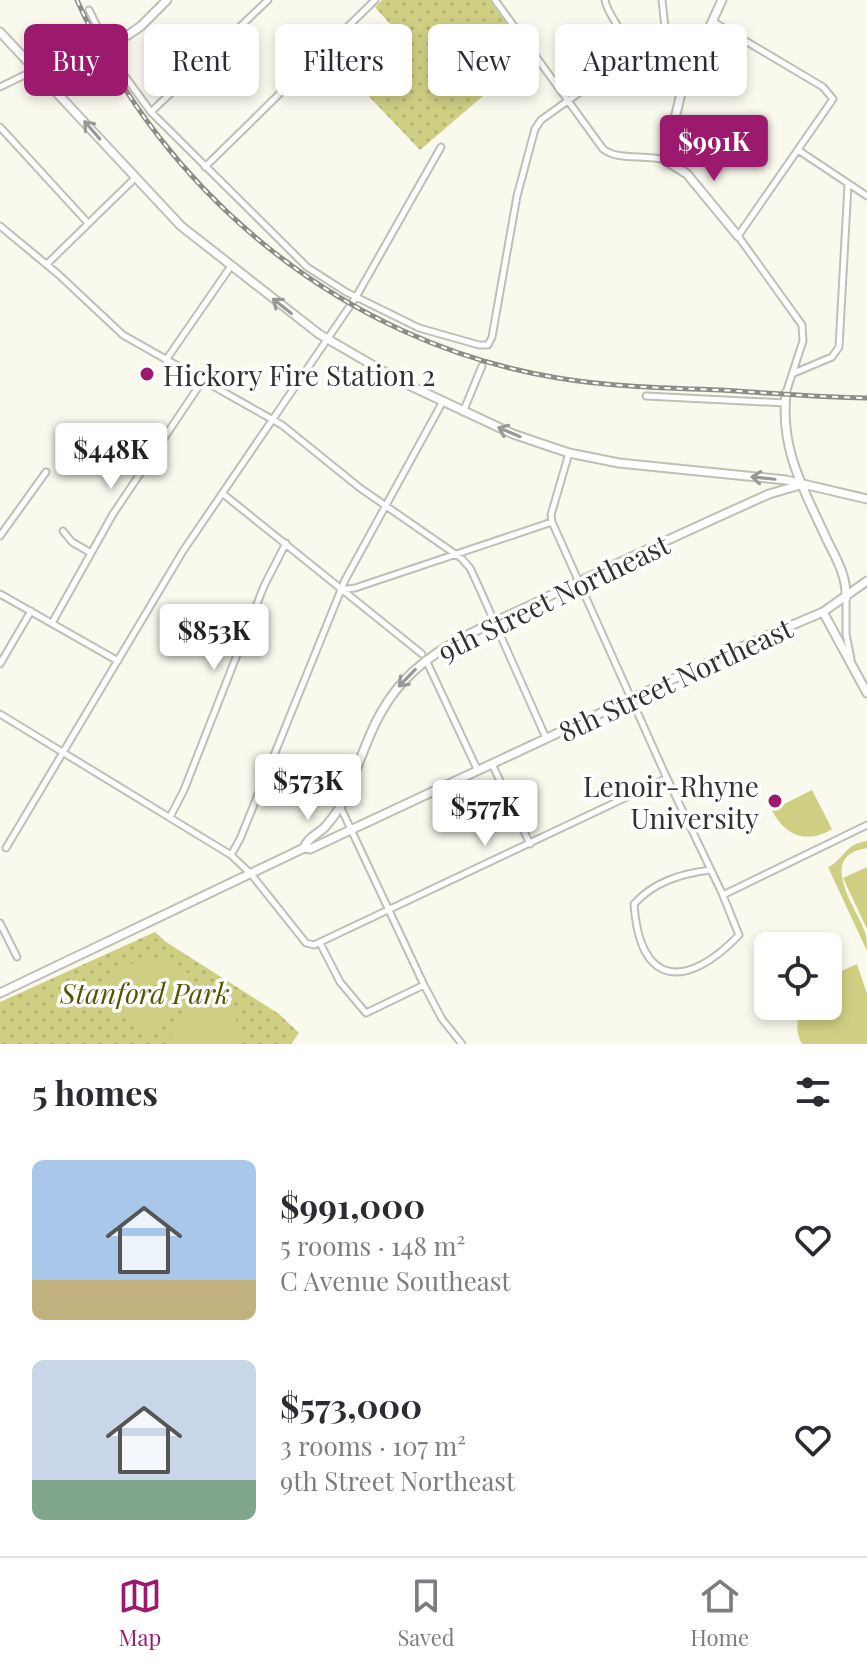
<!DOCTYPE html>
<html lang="en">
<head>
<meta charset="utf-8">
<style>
	body { margin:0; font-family:"Playfair Display",serif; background:#f2f2f3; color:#2b2b33; height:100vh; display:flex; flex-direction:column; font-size:30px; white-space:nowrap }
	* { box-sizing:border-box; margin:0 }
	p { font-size:26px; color:#7c7c81 }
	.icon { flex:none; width:44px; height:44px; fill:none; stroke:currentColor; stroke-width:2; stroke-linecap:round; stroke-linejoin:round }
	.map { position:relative; height:1044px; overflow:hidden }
	.drawer { display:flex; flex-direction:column; background:#fff; flex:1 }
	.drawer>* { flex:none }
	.guide { position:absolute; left:24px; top:24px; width:820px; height:72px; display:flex; gap:16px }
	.fabs { position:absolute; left:754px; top:932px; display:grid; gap:16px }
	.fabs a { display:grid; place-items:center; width:88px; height:88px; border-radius:12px; background:#fff; box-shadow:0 4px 12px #0003; font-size:40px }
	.price { position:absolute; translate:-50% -68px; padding:0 18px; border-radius:8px; background:#fff; color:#222; font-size:26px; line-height:52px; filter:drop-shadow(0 2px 4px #0008) }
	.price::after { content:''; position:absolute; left:50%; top:48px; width:24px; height:18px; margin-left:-12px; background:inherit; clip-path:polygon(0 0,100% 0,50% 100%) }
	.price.selected { background:#9c1a6e; color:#fff }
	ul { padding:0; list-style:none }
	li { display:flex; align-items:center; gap:24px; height:200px; padding:0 32px }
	li span { display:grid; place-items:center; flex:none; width:224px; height:160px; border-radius:12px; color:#555 }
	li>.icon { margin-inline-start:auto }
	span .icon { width:96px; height:96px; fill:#fffc; stroke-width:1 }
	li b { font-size:34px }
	h2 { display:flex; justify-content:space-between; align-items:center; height:96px; padding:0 32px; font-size:34px }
	.pill { padding:0 28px; border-radius:12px; background:#fff; box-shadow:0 4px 12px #0003; font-size:28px; line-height:72px }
	.pill.selected { background:#9c1a6e; color:#fff }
	.menu { display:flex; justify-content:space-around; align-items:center; height:112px; border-top:2px solid #e1e1e2; background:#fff; font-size:22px; color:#7c7c81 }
	.menu a { display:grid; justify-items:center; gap:4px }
	.menu .selected { color:#9c1a6e }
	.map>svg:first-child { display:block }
	.grass { fill:url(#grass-dots) }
	.garden { fill:#cfcf84 }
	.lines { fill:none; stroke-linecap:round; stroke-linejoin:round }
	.street-casing { stroke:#bfbfb5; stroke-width:9 }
	.secondary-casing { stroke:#bfbfb5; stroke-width:11 }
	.street { stroke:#fff; stroke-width:5 }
	.secondary { stroke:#fff; stroke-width:7 }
	.rail-casing { stroke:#8d8d86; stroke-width:5 }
	.rail { stroke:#fff; stroke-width:2; stroke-dasharray:6; stroke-linecap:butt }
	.oneway { stroke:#989896 }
	.poi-dot { fill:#9c1a6e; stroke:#fff; stroke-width:3 }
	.labels { text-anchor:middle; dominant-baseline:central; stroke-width:7; stroke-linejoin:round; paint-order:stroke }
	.poi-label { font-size:28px; fill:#32322e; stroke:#fff; text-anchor:start }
	.street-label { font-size:28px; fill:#32322e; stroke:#fff }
	.park-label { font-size:28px; font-style:italic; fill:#565400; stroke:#fff }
</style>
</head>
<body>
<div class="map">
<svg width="867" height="1044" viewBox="0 0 867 1044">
	<defs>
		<pattern id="grass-dots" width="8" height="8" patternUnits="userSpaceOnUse" patternTransform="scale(2)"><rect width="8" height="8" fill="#cfcf84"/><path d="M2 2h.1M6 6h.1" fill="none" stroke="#b2b272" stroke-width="1.8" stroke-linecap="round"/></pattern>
	</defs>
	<rect width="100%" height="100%" fill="#f9f9ee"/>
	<path class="grass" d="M382,0H493L518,34L487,59L504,78L420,150L359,86L405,41L375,7Z
		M155,932L166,942L279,1014L299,1033L291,1044H0V1002Z"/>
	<path class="garden" d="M812,790L832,829C807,845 784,835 772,810Z
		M867,841V848C816,856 856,907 865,932C867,938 867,945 867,951L828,867C845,859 844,844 867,841Z
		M867,867V929L843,878Z
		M144,960C162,960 175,963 190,974L159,1030L150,1033L95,996C109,973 118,967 144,960Z
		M857,964L867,994V1044H802C795,1032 797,1019 801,1006H828V977Z
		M209,985C228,1003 240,1016 240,1044H171L169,1038Z"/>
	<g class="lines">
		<defs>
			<path id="street" d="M495,0L603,149C618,161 645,154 665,160
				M662,0L671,82L681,91
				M89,10L116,64L151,112L307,267L346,292L419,328L479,345H488L492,337L517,196L535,129L541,120L611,70L626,52C627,31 608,18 605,0
				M712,21L823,87L833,99L738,236L802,325L803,341L786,393
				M0,87L35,70
				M151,112L268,0
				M0,127L88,223
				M798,150L867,196
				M205,167L375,0
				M0,226L58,274L123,335L282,425L360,488L461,558L470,568L478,585L546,738
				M47,264L135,178
				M166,360L231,266
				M794,373L832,357L839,347L848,185
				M646,396L785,403
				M463,412L482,366
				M569,453L551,515L552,522L665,774L722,893L739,935C687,989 640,988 634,904C654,882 680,874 710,870
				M222,493L422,654
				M63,531L72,542L91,553
				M0,536L46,472
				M340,590L355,588L552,522
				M0,594L118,661
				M846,598V634L851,659
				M52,623L113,514L203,380
				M426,660L478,771
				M0,664L31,611
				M0,714L231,855L251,874L306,943L314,945L667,778
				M492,764L530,844
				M340,806L424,985L442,1019L462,1044
				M170,817L184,790L264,586L286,543
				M6,848L183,551L356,297L441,147
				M231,855L240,839L345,580L442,403
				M723,895L867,825
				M0,923L17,957
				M320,943L340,982L366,1013L424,985"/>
			<path id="secondary" d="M722,0L683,85L665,160L687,174L738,236
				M0,32L181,226L319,334L400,381L513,434L569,453L619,463L786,480L867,499
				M37,69L128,35L141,26L167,0
				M786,393C780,451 804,489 827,540C836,558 847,576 846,598
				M823,612L867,693
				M304,848C307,838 318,834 325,827C333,818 340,808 345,797C363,757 372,716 402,683C436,645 486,626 531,605C610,566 689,530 769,494L800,485
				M0,993L304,848L310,849L748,644L823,612L867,581"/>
		</defs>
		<use href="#street" class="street-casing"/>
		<use href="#secondary" class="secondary-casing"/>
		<use href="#street" class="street"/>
		<use href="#secondary" class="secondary"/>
		<defs>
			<path id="rail" d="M77,0C164,196 345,343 558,378C612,387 667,388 721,390C770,393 818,397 867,398"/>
		</defs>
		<use href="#rail" class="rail-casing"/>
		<use href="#rail" class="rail"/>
	</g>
	<defs><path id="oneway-shaft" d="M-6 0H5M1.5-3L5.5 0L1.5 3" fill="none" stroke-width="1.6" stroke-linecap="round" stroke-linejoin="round" transform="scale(2)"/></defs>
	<g class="oneway">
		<use href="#oneway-shaft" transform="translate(92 130) rotate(-131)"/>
		<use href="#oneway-shaft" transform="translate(282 306) rotate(-142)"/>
		<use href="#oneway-shaft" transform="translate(509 432) rotate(-157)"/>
		<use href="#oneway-shaft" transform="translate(763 478) rotate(-174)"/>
		<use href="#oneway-shaft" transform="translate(407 678) rotate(134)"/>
	</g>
	<g class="poi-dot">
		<circle cx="147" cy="374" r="8"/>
		<circle cx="775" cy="801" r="8"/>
	</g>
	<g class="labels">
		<g class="poi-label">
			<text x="163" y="374">Hickory Fire Station 2</text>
			<text x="759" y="785" text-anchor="end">Lenoir-Rhyne<tspan x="759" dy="32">University</tspan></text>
		</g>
		<g class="street-label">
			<text transform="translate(553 597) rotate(-26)">9th Street Northeast</text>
			<text transform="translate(675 679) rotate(-25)">8th Street Northeast</text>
		</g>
		<g class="park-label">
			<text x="145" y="992">Stanford Park</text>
		</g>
	</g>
</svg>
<div class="fabs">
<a><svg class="icon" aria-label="locate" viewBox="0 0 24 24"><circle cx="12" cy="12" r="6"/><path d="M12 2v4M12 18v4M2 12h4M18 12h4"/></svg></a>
</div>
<b class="price selected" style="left:714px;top:183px">$991K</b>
<b class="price" style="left:111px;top:491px">$448K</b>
<b class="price" style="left:214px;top:672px">$853K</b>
<b class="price" style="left:308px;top:822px">$573K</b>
<b class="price" style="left:485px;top:848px">$577K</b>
<div class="guide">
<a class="pill selected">Buy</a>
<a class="pill">Rent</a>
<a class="pill">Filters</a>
<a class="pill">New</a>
<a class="pill">Apartment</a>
</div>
</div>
<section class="drawer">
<h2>5 homes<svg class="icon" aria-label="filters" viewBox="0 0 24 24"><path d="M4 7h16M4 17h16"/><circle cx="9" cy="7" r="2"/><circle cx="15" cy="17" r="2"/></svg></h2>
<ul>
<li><span style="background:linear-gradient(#a9c7e8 75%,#c2b280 0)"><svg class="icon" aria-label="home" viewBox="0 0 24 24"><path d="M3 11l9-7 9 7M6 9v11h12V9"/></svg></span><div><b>$991,000</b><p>5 rooms · 148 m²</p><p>C Avenue Southeast</p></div><svg class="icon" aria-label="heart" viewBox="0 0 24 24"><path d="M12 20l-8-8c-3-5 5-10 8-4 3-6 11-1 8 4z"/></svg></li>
<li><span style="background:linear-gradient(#c9d6e8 75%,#7fa58c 0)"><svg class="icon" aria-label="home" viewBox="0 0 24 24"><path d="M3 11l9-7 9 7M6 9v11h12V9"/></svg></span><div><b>$573,000</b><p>3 rooms · 107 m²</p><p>9th Street Northeast</p></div><svg class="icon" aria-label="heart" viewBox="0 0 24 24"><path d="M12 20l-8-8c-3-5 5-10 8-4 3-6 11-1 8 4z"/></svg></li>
</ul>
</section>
<nav class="menu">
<a class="selected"><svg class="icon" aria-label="map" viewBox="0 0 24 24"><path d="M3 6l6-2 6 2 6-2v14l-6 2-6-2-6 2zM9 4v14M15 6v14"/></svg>Map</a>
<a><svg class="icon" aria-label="saved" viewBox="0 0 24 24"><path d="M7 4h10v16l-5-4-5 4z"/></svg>Saved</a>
<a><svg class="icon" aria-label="home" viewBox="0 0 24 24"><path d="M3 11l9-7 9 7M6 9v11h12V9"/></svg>Home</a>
</nav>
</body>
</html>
